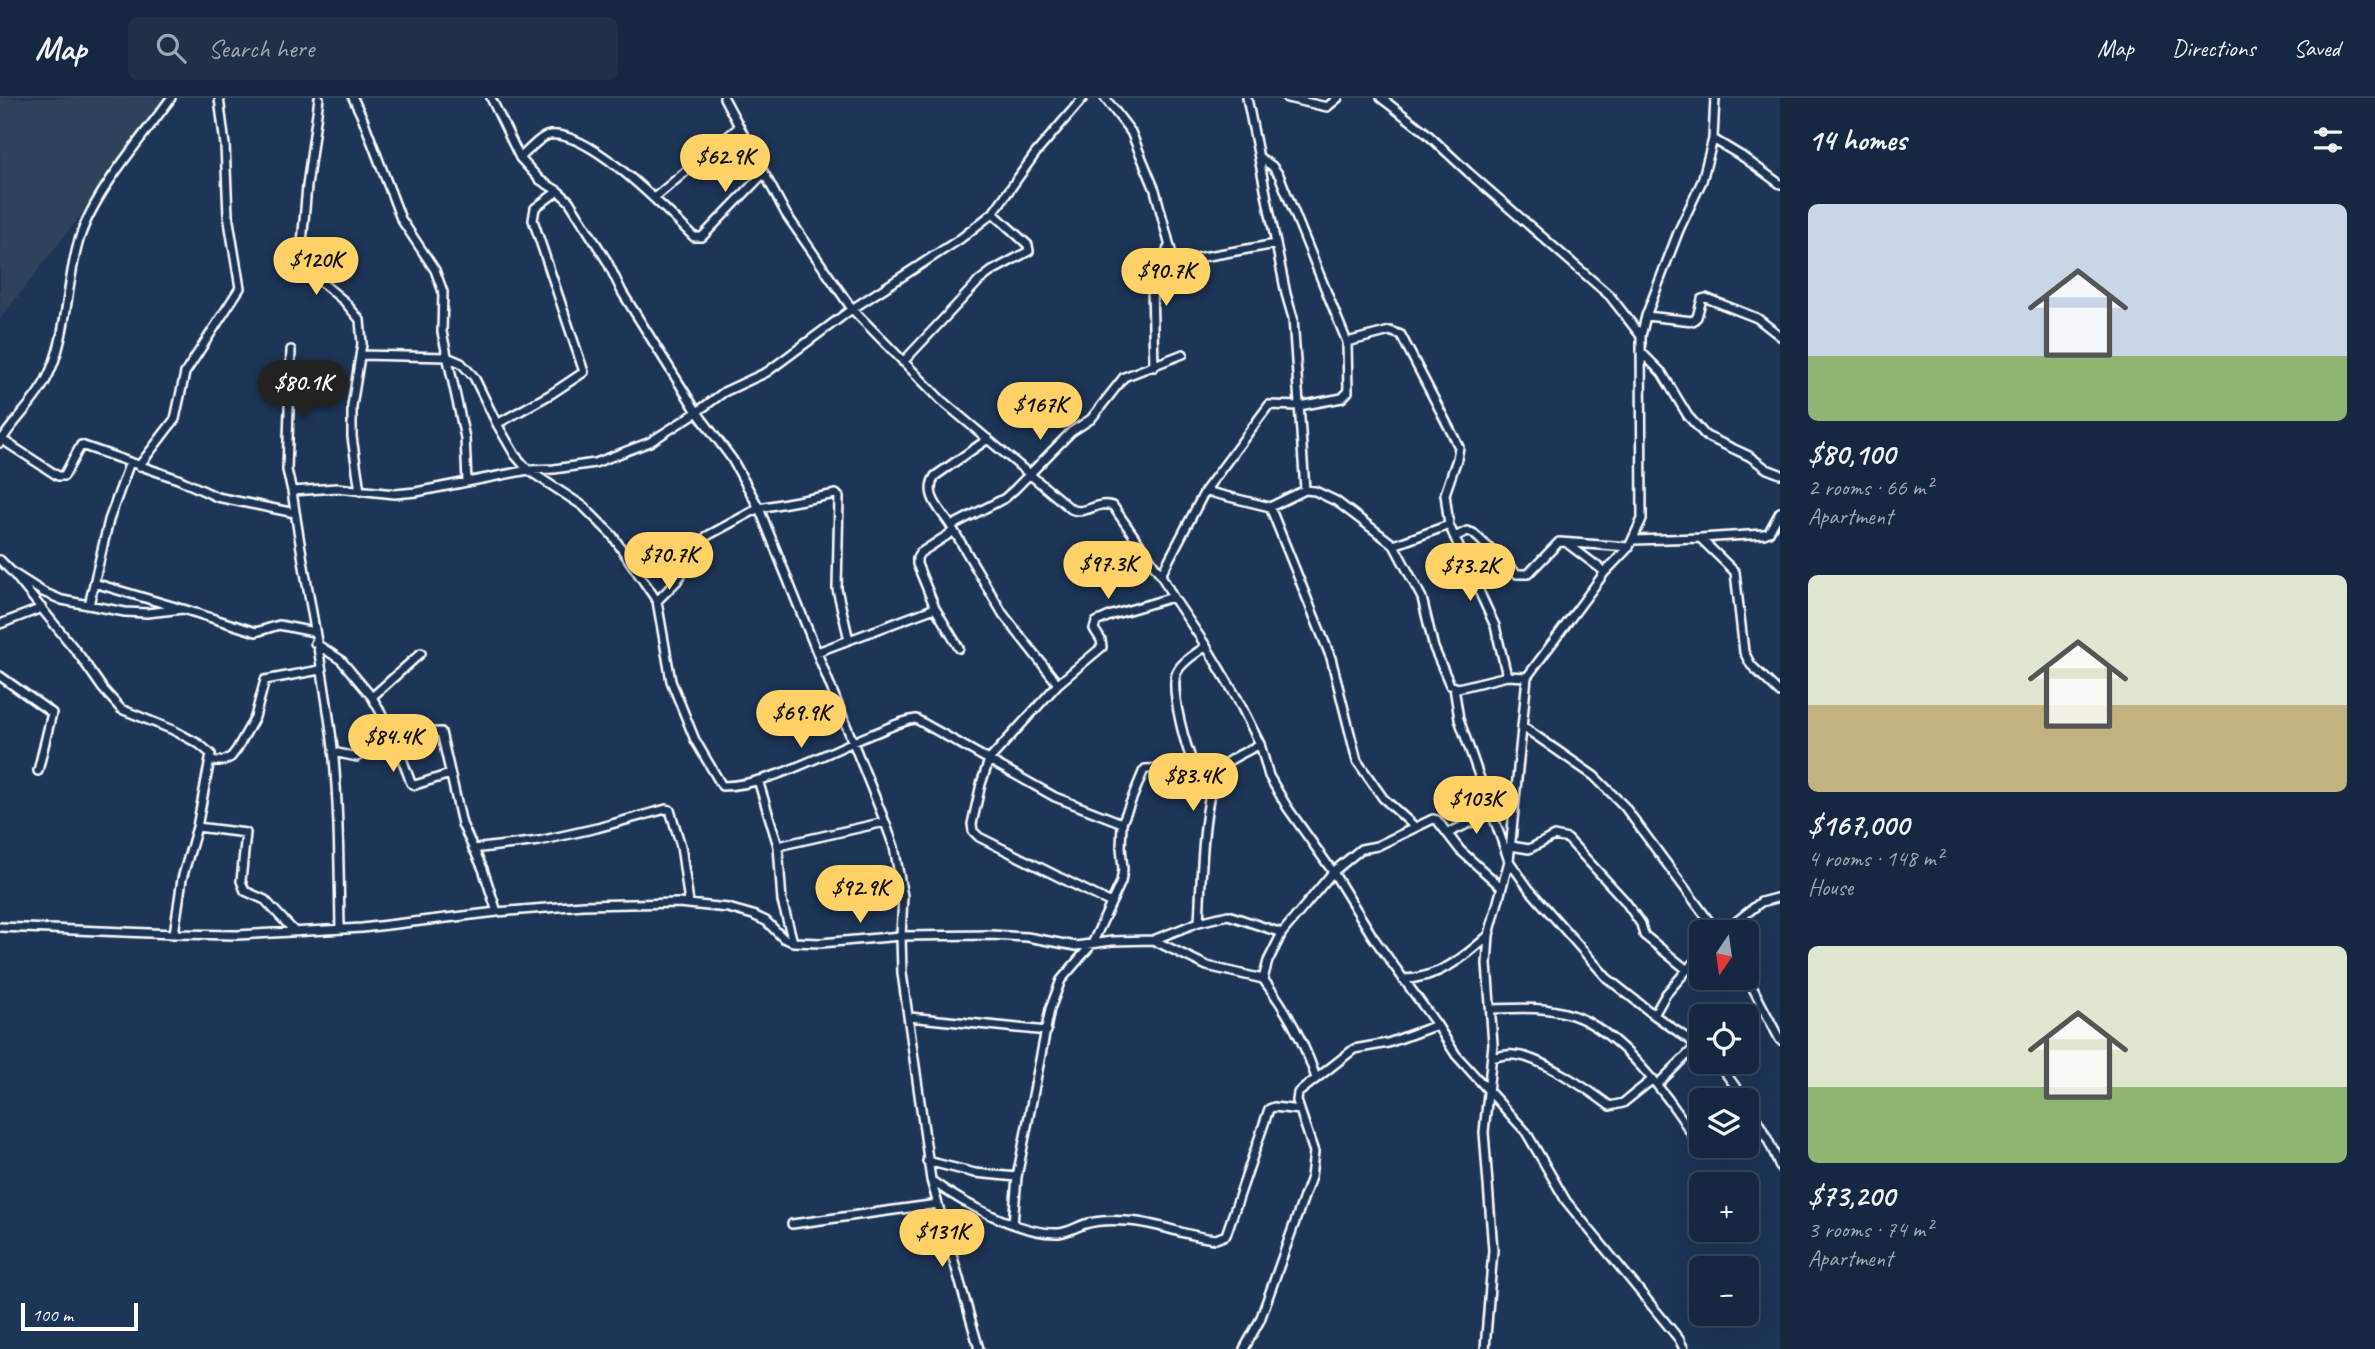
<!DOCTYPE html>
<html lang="en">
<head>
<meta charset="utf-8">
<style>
	body { margin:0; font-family:Caveat,sans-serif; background:#1f3048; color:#f1f3f6; height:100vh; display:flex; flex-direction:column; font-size:26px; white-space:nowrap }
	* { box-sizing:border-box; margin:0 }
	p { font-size:23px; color:#9ea6b1 }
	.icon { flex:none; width:38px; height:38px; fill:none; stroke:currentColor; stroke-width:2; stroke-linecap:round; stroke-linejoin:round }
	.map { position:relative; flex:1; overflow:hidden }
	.drawer { display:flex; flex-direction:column; background:#162841; width:595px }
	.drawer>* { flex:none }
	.needle { width:46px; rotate:193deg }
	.buttons { position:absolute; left:1689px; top:822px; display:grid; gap:14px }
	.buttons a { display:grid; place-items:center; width:70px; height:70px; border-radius:10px; background:#162841; box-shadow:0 7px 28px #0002,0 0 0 2px #35445a; font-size:35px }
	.scale { position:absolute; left:21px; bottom:18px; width:117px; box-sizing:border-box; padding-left:7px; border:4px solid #fff; border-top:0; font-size:19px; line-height:24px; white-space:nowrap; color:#fff; -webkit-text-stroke:5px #1d3557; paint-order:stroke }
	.price { position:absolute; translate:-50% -60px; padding:0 16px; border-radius:24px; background:#ffd166; color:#111; font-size:23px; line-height:46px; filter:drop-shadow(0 2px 4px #0008) }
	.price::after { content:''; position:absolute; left:50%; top:42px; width:21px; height:16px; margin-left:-10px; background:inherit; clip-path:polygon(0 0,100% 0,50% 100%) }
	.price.on { background:#222; color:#fff }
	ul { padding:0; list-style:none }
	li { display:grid; align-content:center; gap:14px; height:371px; padding:0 28px }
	li span { display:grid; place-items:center; height:217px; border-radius:10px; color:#555 }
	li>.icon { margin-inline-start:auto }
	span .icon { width:126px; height:126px; fill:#fffc; stroke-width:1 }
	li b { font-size:30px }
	h2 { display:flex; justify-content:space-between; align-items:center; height:84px; padding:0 28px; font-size:30px }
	header { display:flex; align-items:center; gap:42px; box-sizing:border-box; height:98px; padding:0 35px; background:#162841; border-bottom:2px solid #35445a }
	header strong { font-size:33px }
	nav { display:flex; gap:38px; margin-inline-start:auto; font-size:24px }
	.search { width:490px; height:63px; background:#1f3048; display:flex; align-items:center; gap:18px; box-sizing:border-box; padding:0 24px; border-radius:10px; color:#9ea6b1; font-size:26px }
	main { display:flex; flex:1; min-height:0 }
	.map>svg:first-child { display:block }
	.built { fill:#2f425b }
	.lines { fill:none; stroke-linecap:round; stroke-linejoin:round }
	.minor-casing { stroke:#fff; stroke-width:12 }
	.minor { stroke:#1d3557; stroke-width:7 }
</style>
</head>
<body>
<header>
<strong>Map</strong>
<div class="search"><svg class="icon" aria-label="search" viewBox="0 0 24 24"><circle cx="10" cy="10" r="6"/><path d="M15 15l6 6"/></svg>Search here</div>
<nav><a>Map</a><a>Directions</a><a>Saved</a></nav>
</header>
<main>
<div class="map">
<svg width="1780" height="1251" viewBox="0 0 1780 1251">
	<rect width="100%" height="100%" fill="#1d3557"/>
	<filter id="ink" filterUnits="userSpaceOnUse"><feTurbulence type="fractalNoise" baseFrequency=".0143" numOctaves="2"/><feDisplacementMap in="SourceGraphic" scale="14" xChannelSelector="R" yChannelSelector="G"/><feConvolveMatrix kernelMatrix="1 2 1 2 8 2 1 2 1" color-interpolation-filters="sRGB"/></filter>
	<g filter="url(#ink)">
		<path class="built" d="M0,0H172L0,221Z"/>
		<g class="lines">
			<defs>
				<path id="minor" d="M319,0L307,88L301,157L309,174L344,203L360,222L362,246L352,308V339L360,393
					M353,0L363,21L401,121L435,172L443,194L442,234L465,340L467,384
					M491,0L520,60L540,82L558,93L569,103L607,163L622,194L697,314L732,361L759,410L885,724L894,749L903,798L901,838L902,875L931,1082L979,1251
					M724,0L786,116L852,211L941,302L1071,411C1085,418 1098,402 1113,408L1161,477L1173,499L1206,548L1237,600L1260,646L1269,678L1287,709L1333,774L1373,839L1437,927L1456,957L1526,1034L1566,1103L1679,1241L1684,1251
					M1105,0L1131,34L1155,92L1174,164L1276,146
					M1247,0L1286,196L1293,220L1305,392
					M1287,0L1327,9L1338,0
					M1381,0L1424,33L1468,74L1610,198L1641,238
					M1713,41L1743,59L1780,86
					M520,60C527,54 540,38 550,37C591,33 665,111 694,139H702L764,75
					M654,100L739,29
					M1646,218L1693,223L1697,219L1702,201L1706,200L1757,220L1780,238
					M1347,244L1390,233L1401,237L1459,349L1457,361L1445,396L1449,427L1495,528L1507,578
					M291,252L287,372L292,393
					M1641,254L1662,275L1688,318L1706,338L1749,358L1767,371L1780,376
					M361,257L447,259L461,265L474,279L497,326L515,357L528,372L583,408L612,437L657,503L671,583L695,642L722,688C770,688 830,652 875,635C888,630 903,622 916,621L1055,699L1122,725
					M903,264L979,183L992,173L1029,153L1028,147L993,115
					M1154,269L1152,190L1168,150
					M497,326L551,296L584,274L533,122L535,110L558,93
					M1,341L58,378H64L81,347L178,381L217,399L295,415
					M0,345C13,322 35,305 47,280C69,237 65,185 80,139C95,93 143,39 171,0
					M139,368L175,321L185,275L240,190L228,117L225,47L219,0
					M1205,393L1269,307L1299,308L1342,300L1348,294L1347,244L1279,77L1272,68L1259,59
					M1270,409L1331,560L1357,663L1383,700L1415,729
					M951,428C941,412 923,397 935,378L988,341
					M954,433L1003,516L1058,586
					M1455,439L1467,433L1473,435L1517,476H1528L1559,444L1629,449
					M1700,440L1764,436L1769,434L1780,414
					M1634,442L1700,440L1735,474L1744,554L1751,567L1780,595
					M1568,446L1605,474
					M1394,447L1449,427
					M0,462L13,475L43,494L62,502L125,514L147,515L183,511L256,534L279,527L314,534
					M13,475L80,558L103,591L121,611L173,632L199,646L211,656L197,729L182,781L174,836
					M1161,477L1205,393L1270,409L1305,392L1315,393L1336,403L1394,447L1422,500L1434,550L1450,587L1458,590L1507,578L1527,579
					M94,485L179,510
					M657,503L677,483L707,438L759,410L836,396L839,399L837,491L849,542
					M89,507L109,422L130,364
					M0,526L42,510
					M315,545L341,562L372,599L421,555
					M1206,548C1197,555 1182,563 1177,574C1169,589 1186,655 1196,670C1200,675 1206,680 1212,685
					M959,550L935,510L917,466V460L920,455L954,433L951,428L1005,400L1015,391L1071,334L1091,321L1124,279L1183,256
					M817,554L935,510
					M0,578L52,615L38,673
					M1454,589L1459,621L1509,763L1529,791L1607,880L1654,917
					M372,599L393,636L411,685L415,687L450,676
					M1522,628L1594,678L1624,708L1718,835
					M333,654L357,659L393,636L441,634L462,726L483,771L497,814
					M210,663H223L231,659L237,651L255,619L265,582L320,572
					M758,682L778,748L782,803L793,844
					M197,729L246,735L241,783L245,793L265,802L294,833
					M1448,735L1491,715
					M778,748L885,724
					M1511,748L1529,751L1554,738L1568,741L1625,803L1641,826L1644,837L1686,871
					M473,751L539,743L597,730L666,711L670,712L681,748L689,805
					M1111,805L979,739L973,733L972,726L981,686L989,662L1058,586L1102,549L1101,542L1094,531L1096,524L1112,517L1173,499
					M1199,824C1201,795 1202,685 1222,668C1232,659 1248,653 1260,646
					M0,829L174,836L237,837L362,830L497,814L583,807L678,805L728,810L753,817L766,823L783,840L793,844L821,845L901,838L991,837L1027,839L1076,848L1112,843L1153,842L1207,868L1263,881
					M340,831C339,771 339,710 333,650C323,564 304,479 292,393L337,390L395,396L416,394L528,372L554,371L595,365L650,344L697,314L724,294L767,274L852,211L960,141L993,115L1035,56L1083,0
					M1722,835L1761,804L1780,799
					M1153,842L1199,824L1228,817L1282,835
					M1701,856L1666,896L1654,917L1701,950
					M1746,877L1780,942
					M1403,881C1437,881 1465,859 1489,837
					M1491,911C1518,910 1545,908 1572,917C1618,932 1668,997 1693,1038
					M909,919L1047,933
					M1492,960C1499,958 1507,956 1514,957C1539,958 1589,992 1610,1008L1623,1005L1653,981
					M1717,964C1743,997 1765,1030 1780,1069
					M1316,980C1304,943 1287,912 1263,881L1268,863L1282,835L1333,774L1361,751L1377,748L1433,721L1437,722L1460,752L1501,789
					M1657,987L1697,947
					M927,1063L975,1075L1017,1079
					M932,1083C962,1105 1022,1137 1059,1135C1069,1134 1076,1129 1085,1126C1098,1122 1114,1122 1127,1123C1158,1124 1186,1139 1216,1141L1226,1137L1269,1011L1274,1009L1300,1012
					M792,1126L938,1106
					M1013,1126L1017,1079L1050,911L1061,882L1092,846L1121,784L1123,771L1121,749L1122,725L1143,674L1145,671L1196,669
					M1244,1251L1260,1222L1311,1079L1314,1054L1297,1003L1298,995L1354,951L1388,945L1437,927
					M1485,1251L1493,1152L1484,1034L1493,946L1487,866L1489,837L1509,763L1527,579L1605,474L1629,449L1642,421L1641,238L1646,218L1679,132L1702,83L1713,41L1715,0"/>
			</defs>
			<use href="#minor" class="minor-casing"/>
			<use href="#minor" class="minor"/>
		</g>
	</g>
</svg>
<div class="buttons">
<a><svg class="needle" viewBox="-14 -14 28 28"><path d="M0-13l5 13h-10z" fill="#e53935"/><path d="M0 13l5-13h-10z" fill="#9ea6b1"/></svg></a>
<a><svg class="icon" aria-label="locate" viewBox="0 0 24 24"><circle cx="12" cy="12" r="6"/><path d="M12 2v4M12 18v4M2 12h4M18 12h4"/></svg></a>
<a><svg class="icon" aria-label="layers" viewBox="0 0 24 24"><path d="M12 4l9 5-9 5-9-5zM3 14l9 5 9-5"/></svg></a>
<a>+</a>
<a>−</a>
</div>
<div class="scale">100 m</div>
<b class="price" style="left:725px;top:96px">$62.9K</b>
<b class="price" style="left:316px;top:199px">$120K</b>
<b class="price" style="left:1166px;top:210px">$90.7K</b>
<b class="price on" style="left:303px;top:322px">$80.1K</b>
<b class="price" style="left:1040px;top:344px">$167K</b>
<b class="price" style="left:669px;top:494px">$70.7K</b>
<b class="price" style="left:1108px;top:503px">$97.3K</b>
<b class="price" style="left:1470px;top:505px">$73.2K</b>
<b class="price" style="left:801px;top:652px">$69.9K</b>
<b class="price" style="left:393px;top:676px">$84.4K</b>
<b class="price" style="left:1193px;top:715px">$83.4K</b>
<b class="price" style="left:1476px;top:738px">$103K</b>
<b class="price" style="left:860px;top:827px">$92.9K</b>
<b class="price" style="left:942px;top:1171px">$131K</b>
</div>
<section class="drawer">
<h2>14 homes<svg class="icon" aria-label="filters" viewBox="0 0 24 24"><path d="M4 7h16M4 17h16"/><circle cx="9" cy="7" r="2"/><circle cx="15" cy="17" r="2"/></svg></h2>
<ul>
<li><span style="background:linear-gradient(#c9d6e8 70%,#8fb573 0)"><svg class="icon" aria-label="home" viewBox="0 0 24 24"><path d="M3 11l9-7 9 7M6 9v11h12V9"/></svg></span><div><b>$80,100</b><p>2 rooms · 66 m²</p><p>Apartment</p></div></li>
<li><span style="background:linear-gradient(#dfe7d0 60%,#c2b280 0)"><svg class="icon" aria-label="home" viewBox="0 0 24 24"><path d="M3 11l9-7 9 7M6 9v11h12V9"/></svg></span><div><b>$167,000</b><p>4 rooms · 148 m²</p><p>House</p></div></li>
<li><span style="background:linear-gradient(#dfe7d0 65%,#8fb573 0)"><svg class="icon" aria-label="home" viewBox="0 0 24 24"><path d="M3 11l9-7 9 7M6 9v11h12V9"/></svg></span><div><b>$73,200</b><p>3 rooms · 74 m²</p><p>Apartment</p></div></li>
</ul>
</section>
</main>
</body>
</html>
